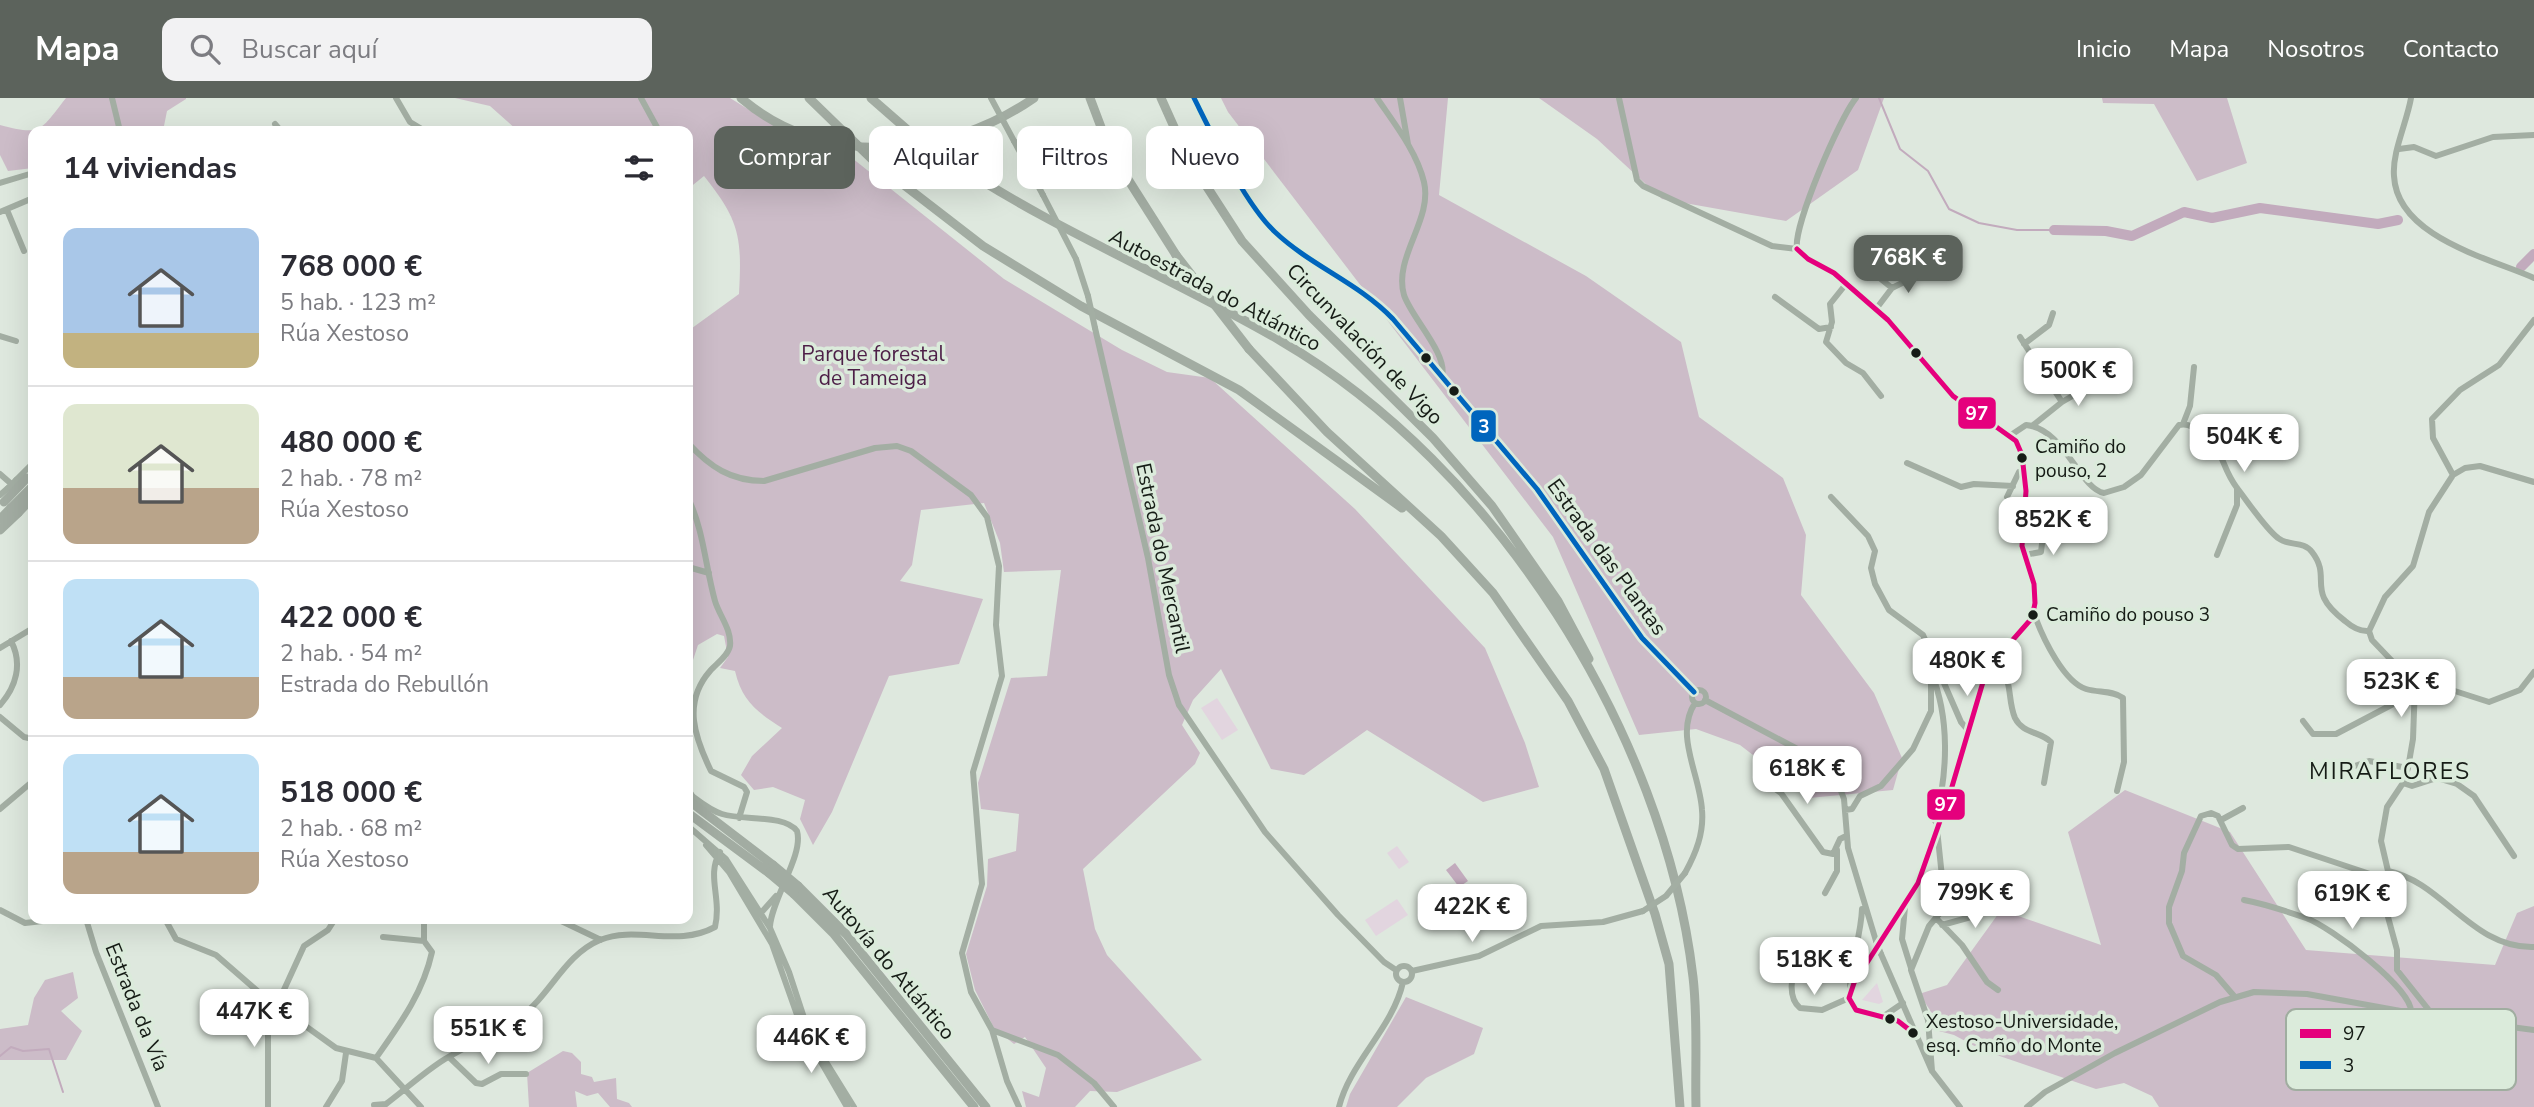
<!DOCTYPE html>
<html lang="es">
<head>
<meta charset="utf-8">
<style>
	body { margin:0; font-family:"Nunito Sans",sans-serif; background:#f2f2f3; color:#2b2b33; height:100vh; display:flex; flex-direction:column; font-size:26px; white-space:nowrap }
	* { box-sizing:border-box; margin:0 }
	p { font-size:23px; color:#7c7c81 }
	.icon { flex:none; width:38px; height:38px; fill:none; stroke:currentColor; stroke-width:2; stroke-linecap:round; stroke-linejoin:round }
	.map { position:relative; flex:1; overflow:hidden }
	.details { position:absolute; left:28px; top:28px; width:665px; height:798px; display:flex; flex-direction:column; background:#fff; border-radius:14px; box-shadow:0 7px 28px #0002 }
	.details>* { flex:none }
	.top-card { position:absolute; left:714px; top:28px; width:665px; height:63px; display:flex; gap:14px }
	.price { position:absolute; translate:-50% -60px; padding:0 16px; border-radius:14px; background:#fff; color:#222; font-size:23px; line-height:46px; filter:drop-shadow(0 2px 4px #0008) }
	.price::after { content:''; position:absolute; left:50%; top:42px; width:21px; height:16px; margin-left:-10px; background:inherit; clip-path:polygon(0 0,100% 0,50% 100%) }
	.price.current { background:#5c635c; color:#fff }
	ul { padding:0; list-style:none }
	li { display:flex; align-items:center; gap:21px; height:175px; padding:0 35px }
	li+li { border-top:2px solid #e1e1e2 }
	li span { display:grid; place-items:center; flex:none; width:196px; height:140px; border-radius:14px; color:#555 }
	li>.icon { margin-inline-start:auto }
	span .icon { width:84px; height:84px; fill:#fffc; stroke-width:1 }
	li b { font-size:30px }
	h2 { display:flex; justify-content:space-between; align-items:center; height:84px; padding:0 35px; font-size:30px }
	.chip { padding:0 24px; border-radius:14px; background:#fff; box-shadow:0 7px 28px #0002; font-size:24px; line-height:63px }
	.chip.current { background:#5c635c; color:#fff }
	header { display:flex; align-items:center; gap:42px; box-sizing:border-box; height:98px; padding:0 35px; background:#5c635c; color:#fff }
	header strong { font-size:33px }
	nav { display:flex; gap:38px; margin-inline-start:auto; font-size:24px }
	.search { width:490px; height:63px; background:#f2f2f3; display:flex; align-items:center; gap:18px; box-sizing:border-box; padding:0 24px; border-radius:14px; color:#7c7c81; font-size:26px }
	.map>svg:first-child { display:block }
	.green { fill:#e2d5df }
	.forest { fill:#ccbcc8 }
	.water { fill:#c2abbd }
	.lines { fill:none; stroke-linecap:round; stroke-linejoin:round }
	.stream { stroke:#c2abbd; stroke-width:2 }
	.river { stroke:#c2abbd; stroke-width:10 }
	.minor { stroke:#a3aea3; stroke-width:6 }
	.highway { stroke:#a2aca2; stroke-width:9 }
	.minor-bridge { stroke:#a3aea3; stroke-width:6 }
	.highway-bridge { stroke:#a2aca2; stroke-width:9 }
	.bus-1-casing { stroke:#dbebdb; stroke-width:10 }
	.bus-2-casing { stroke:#dbebdb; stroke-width:10 }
	.bus-1 { stroke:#e5007d; stroke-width:5 }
	.bus-2 { stroke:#0065bd; stroke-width:5 }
	.bus-dot { fill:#161c16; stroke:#dbebdb; stroke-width:2.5 }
	.labels { text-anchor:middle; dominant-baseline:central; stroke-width:7; stroke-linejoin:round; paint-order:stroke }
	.bus-label { font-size:19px; fill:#161c16; stroke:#dbebdb; text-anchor:start }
	.street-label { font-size:21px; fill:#161c16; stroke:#dbebdb }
	.park-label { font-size:21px; fill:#4d1f47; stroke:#dbebdb }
	.neighbourhood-label { font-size:23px; letter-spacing:2px; fill:#161c16; stroke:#dbebdb }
	.key { fill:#dbebdb; stroke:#a0ada0; stroke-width:2 }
	.key-label { font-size:19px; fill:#161c16 }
	.line-badge { stroke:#dbebdb; stroke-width:2.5 }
	.badge-label { font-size:19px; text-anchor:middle; font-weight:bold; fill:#fff }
</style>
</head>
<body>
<header>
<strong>Mapa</strong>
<div class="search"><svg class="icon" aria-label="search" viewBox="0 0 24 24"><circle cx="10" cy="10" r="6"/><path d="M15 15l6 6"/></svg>Buscar aquí</div>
<nav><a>Inicio</a><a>Mapa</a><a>Nosotros</a><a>Contacto</a></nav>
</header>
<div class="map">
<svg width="2534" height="1009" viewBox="0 0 2534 1009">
	<rect width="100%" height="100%" fill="#dee8de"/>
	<path class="green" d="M1217,600L1238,632L1222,642L1201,610Z
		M1397,748L1409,764L1399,771L1387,755Z
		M1397,801L1408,817L1376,838L1365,822Z
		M1877,885L1883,904L1879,906L1862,902Z"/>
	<path class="forest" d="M66,0H186V1L167,13L163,33H33V70L8,73L0,57V27C42,38 40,33 66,0Z
		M455,0H730L772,26L847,56L1004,181L1122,252L1167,274L1210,280L1355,411L1485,550L1525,645L1539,689L1483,704L1367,632L1304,677L1271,671L1221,571L1193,602L1182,627L1200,655L1195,666L1083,771L1095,831L1107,857L1202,962L1117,994L1090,993L1075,1009H1026L1022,993L1039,999L1046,970L1025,939L1014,946L994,930L975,892L966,856L987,788L988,761L1016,753L1019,716L981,711L978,685L1011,580L1047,578L1061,472L1004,474L1000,445L984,405L921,412L912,467L900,483L983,501L959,566L889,578L832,714L813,747L800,721L805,702L773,689L754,692L741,677L752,658L782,630C757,614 742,603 735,573L720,570L728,559L724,538L717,536L698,547L691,568L688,567V233L739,196C742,139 740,123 704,78L688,91V33H518L490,8Z
		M1221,0H1448L1439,97L1586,178L1681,244L1699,319L1783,380L1806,437L1801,497L1874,595L1902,660L1893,692L1809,700L1740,647L1696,631L1639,637L1553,439L1228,14Z
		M1539,0H1884L1858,72L1786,123L1662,101L1597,41Z
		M2102,0H2227L2247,65L2197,83L2154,6L2103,5Z
		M2125,692L2230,734L2306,852L2495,867L2517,815L2534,808V1009H2159L2152,998L2124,985L2096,991L1982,952L1954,937L1931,931L1930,912L1919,896L1947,887L2001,812L2101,847L2068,734Z
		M73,874L78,900L61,913L82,933L66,962H0V931L28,927L34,900L45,882Z
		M1406,899L1483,930L1474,956L1426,980L1397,1009H1346L1350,996Z
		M563,953L572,955L581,964V976L592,979L594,984L616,980L617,1001L629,1005L632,1009H610L598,995L587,998L575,993L577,1009H529L527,975Z"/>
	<path class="water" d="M1455,765L1468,783L1459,789L1446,772Z"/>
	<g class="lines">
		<path class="stream" d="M1879,0L1900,51L1928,73L1949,111L1979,125L2017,132H2054
			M0,958L11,949L23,953L49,951L63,994"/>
		<path class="river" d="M2054,132L2106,133L2132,138L2184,114L2212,120L2260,110L2378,126L2398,122
			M2521,169L2534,156"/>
		<path class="minor" d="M112,0L120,33
			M396,0L410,24L425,33
			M641,0L659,33
			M1194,0C1213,38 1245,106 1275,134C1311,168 1359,185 1393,221L1537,391L1642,540L1694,594
			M1377,0C1394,25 1417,54 1424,84C1433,122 1393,159 1404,197C1411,219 1448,256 1442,278
			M1400,0L1408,46
			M1619,0L1637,82L1643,88L1772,148L1797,151
			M2411,0C2407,24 2392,54 2394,78C2397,139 2489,160 2534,180
			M275,26L281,33
			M1014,43L1043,97
			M2399,51L2414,49L2436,58L2493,39L2534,37
			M0,85L33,75
			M7,112L24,153
			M0,114L33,100
			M688,139V173
			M1797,151L1808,161L1834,175L1888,222L1953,298L2016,343L2022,357L2026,393L2022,448L2034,486L2035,505L2032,520L1996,561L1983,584L1951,692L1918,785L1854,885L1849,900L1856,912L1898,923L1916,937
			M1797,151C1793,128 1840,19 1856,0
			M1076,161L1088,198
			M1866,169L1892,190
			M1846,186L1830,206L1832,224L1826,244L1846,265L1863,275L1881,298
			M1775,199L1819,231L1831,229
			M1876,211L1892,190L1910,181L1920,165
			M1095,230L1148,460L1169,577L1179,607L1265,734L1338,817L1384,864L1396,872
			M0,238L16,243
			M2020,239L2062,304
			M2024,246L2049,227L2053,215
			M2183,326L2190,308L2194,269
			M2032,328L2062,304L2112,275
			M2011,337L2026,327C2065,331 2079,390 2104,395L2124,389L2141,377L2179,327C2188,325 2192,329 2199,333C2225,350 2220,368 2237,390C2248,404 2265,430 2278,440C2289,449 2303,442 2312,454C2333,481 2304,492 2345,523C2352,529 2360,534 2369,533
			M688,345C710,369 731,383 764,383L875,350L897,348L911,353L971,397L987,419L999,468L996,527L1002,578L973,674L982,786L962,855L971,894L992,932L1007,983L1019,1009
			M1907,365L1961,389L1974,386L2013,388
			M0,376L16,390
			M2453,377L2433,340L2432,321L2460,292L2499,267L2534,222
			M16,382L33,365
			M0,397L8,390
			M1831,399L1868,438L1875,453L1871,470L1875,486L1889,512L1923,537L1961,624L1967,631
			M2007,399L2019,374L2023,373
			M688,400C704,433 705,467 715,503C719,517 732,532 730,548C728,558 716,566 710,573C682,605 695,640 711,673L744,689L747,694L739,720
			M2024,457L2041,454L2044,429
			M2217,457L2237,407V390
			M688,469L709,475
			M2032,520L2036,521C2044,542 2064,584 2086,591C2099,595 2112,592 2123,600L2124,664L2117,693
			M2369,533L2372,542L2415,587L2413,641L2408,670L2403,685L2387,709L2381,743L2388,773V819L2397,852V872L2428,911V918
			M2369,533L2385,499L2413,468L2429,414L2453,377L2465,370L2480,368L2534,384
			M0,550L33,530
			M1993,565C2015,578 2006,599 2015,620C2023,636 2040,633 2051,644L2044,685
			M1931,574C1950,620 1948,675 1935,723L1938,727
			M2415,587H2436L2489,604L2520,592L2534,574
			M1692 599a7 7 0 1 1 14 0a7 7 0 1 1-14 0Z
			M1705,602L1818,662L1836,680L1844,701L1848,750L1876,843
			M0,607C16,589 23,566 11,543
			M0,619L24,639L33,641
			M2303,623L2313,636H2336L2416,594
			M2324,679L2369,663L2408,670
			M1766,684L1781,695L1823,754L1833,756L1840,741L1846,738
			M2403,685L2412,688L2437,680L2457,686L2474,698L2514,758
			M688,695C699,703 709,712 722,716C744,723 784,716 797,733C804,757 772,800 770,828
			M0,711L33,683
			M1845,712L1852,711L1860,698L1881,688L1913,651L1931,613V559
			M2221,722L2243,710
			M688,728L726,761L770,830L789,874L810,938L854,1009
			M706,747L729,774L772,846L802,931L847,1009
			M2388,773C2443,784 2472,851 2534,849
			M1685,775C1696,755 1704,735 1702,712C1700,676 1674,637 1695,605
			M1825,795L1837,773V752
			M2244,802C2265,806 2286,813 2306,820C2329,828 2414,891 2411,915
			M1905,809L1902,841L1911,870
			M0,812L25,825L61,821
			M760,816L776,798
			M1936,820L1962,847L1987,884L1998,892
			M86,821L96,854L158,1009
			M165,821L176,841L216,857L261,896L336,950L376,960L421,1009
			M557,821L601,842
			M1942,827L1978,817L1986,807
			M383,839L424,843
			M1881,856L1932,973L1960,1009
			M1799,865C1790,877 1788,900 1800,910L1822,912L1849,900
			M1396 876a8 8 0 1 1 16 0a8 8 0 1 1-16 0Z
			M1412,873L1479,858L1541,828L1603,824L1643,813
			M1850,893C1849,867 1861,840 1862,811
			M2234,898L2216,877L2183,858L2169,825V809L2182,773L2184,755L2201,718L2211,715L2218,718L2232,747L2238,751L2289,749L2388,782
			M277,907L304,848L328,832L335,821
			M1884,918L1903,905
			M992,932L1058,957L1094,985L1114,1009
			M449,959L476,985L482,986L501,976H526
			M376,960C400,926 423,895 432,854L424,843V821
			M1932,973L1928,922L1911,872L1929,828L1940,815L1944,798L1937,731
			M374,1007L386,1006C406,991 424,974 445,961C470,946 497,936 520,919C550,898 564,857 600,842C637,827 676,850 715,829C722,799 706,778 720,754
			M268,1009V928L272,919L281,911
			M326,1009L342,983L346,955
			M1339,1009C1350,964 1393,930 1403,884
			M2027,1009L2045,994L2115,955L2220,904L2254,894L2307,896L2428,918L2534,932"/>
		<path class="highway" d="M741,0C825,72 948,60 1034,0
			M809,0L846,36
			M871,0L911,35
			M1090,0L1110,53L1176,157
			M1161,0L1187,58L1242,143L1309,217L1433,340L1492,408L1558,503L1589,561
			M944,58C1050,131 1170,178 1281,243C1495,368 1664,633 1693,879C1698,921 1695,966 1696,1009
			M878,67L983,148L1081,208L1239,292L1402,410
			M1249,251L1327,334L1441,438L1493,495L1568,603L1604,671L1655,816L1669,866L1680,1009
			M0,421L11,410
			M0,432L18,415
			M688,696L690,697
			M688,702L773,767
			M688,715L769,775
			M798,788L846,836L986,1009
			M794,796L833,835L974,1009"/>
		<path class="minor-bridge" d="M991,0L1014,43
			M1043,97L1076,161
			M1088,198L1095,230
			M8,390L16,382
			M1643,813L1666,798L1685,775
			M1876,843L1881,856"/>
		<path class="highway-bridge" d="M911,35L944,58
			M846,36L878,67
			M1176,157L1249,251
			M4,404L27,380
			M11,410L33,388
			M18,415L33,399
			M773,767L798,788
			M769,775L794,796"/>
		<defs>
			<path id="bus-1" d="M1797,151L1808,161L1834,175L1888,222L1953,298L2016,343L2022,357L2026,393L2022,448L2034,486L2035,505L2032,520L1996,561L1983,584L1951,692L1918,785L1854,885L1849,900L1856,912L1898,923L1916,937"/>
			<path id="bus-2" d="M1194,0C1213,38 1245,106 1275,134C1311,168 1359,185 1393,221L1537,391L1642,540L1694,594"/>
		</defs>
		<use href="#bus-1" class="bus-1-casing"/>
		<use href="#bus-2" class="bus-2-casing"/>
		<use href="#bus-1" class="bus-1"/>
		<use href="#bus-2" class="bus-2"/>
	</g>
	<g class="bus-dot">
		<circle cx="1916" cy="255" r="6"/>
		<circle cx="1426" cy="260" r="6"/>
		<circle cx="1454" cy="293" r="6"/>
		<circle cx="2022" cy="360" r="6"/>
		<circle cx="2033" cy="517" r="6"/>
		<circle cx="1890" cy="921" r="6"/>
		<circle cx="1913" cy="935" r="6"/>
	</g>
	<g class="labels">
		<g class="bus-label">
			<text x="2035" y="349">Camiño do<tspan x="2035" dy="24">pouso, 2</tspan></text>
			<text x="2046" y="517">Camiño do pouso 3</text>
			<text x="1926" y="924">Xestoso-Universidade,<tspan x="1926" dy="24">esq. Cmño do Monte</tspan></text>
		</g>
		<g class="street-label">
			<text transform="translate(1215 192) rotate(28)">Autoestrada do Atlántico</text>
			<text transform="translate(1365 246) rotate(46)">Circunvalación de Vigo</text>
			<text transform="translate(1607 459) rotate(54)">Estrada das Plantas</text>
			<text transform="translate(1163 460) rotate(78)">Estrada do Mercantil</text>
			<text transform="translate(889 865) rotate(50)">Autovía do Atlántico</text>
			<text transform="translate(137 909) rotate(68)">Estrada da Vía</text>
		</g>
		<g class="park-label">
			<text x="873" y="256">Parque forestal<tspan x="873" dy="24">de Tameiga</tspan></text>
		</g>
		<g class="neighbourhood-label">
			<text x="2390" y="673">MIRAFLORES</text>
		</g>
	</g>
	<rect x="2286" y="911" width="230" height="81" rx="10" class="key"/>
	<rect x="2300" y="931" width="31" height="9" fill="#e5007d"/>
	<rect x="2300" y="963" width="31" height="8" fill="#0065bd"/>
	<g class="key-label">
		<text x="2343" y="942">97</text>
		<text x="2343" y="974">3</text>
	</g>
	<g class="line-badge">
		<rect x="1957" y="298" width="40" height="34" rx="7" fill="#e5007d"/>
		<rect x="1470" y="311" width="27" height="34" rx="7" fill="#0065bd"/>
		<rect x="1926" y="690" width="40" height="33" rx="7" fill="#e5007d"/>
	</g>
	<g class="badge-label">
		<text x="1977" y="322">97</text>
		<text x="1484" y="335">3</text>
		<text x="1946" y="713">97</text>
	</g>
</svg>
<b class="price current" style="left:1908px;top:197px">768K €</b>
<b class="price" style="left:2078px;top:310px">500K €</b>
<b class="price" style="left:2244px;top:376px">504K €</b>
<b class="price" style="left:2053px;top:459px">852K €</b>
<b class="price" style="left:1967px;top:600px">480K €</b>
<b class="price" style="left:2401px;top:621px">523K €</b>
<b class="price" style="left:1807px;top:708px">618K €</b>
<b class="price" style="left:1975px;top:832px">799K €</b>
<b class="price" style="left:2352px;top:833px">619K €</b>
<b class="price" style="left:1472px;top:846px">422K €</b>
<b class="price" style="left:1814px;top:899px">518K €</b>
<b class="price" style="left:254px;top:951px">447K €</b>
<b class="price" style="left:488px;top:968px">551K €</b>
<b class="price" style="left:811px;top:977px">446K €</b>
<div class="top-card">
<a class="chip current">Comprar</a>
<a class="chip">Alquilar</a>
<a class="chip">Filtros</a>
<a class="chip">Nuevo</a>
</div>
<section class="details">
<h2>14 viviendas<svg class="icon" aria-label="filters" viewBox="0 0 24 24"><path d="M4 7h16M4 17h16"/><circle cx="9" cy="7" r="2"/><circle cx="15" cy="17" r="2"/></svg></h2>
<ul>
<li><span style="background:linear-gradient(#a9c7e8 75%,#c2b280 0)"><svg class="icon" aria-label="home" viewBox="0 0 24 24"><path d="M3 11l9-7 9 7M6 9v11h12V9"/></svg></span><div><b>768 000 €</b><p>5 hab. · 123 m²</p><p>Rúa Xestoso</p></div></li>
<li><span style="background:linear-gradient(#dfe7d0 60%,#b9a48a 0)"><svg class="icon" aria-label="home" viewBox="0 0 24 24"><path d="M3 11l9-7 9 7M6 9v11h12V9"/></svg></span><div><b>480 000 €</b><p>2 hab. · 78 m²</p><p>Rúa Xestoso</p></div></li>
<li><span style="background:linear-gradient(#bfe0f5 70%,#b9a48a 0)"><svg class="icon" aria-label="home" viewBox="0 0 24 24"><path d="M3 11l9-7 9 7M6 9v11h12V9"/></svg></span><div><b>422 000 €</b><p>2 hab. · 54 m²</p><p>Estrada do Rebullón</p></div></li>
<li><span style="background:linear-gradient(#bfe0f5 70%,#b9a48a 0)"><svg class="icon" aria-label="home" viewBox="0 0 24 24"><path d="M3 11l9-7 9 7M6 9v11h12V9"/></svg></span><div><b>518 000 €</b><p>2 hab. · 68 m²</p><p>Rúa Xestoso</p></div></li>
</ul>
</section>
</div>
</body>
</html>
